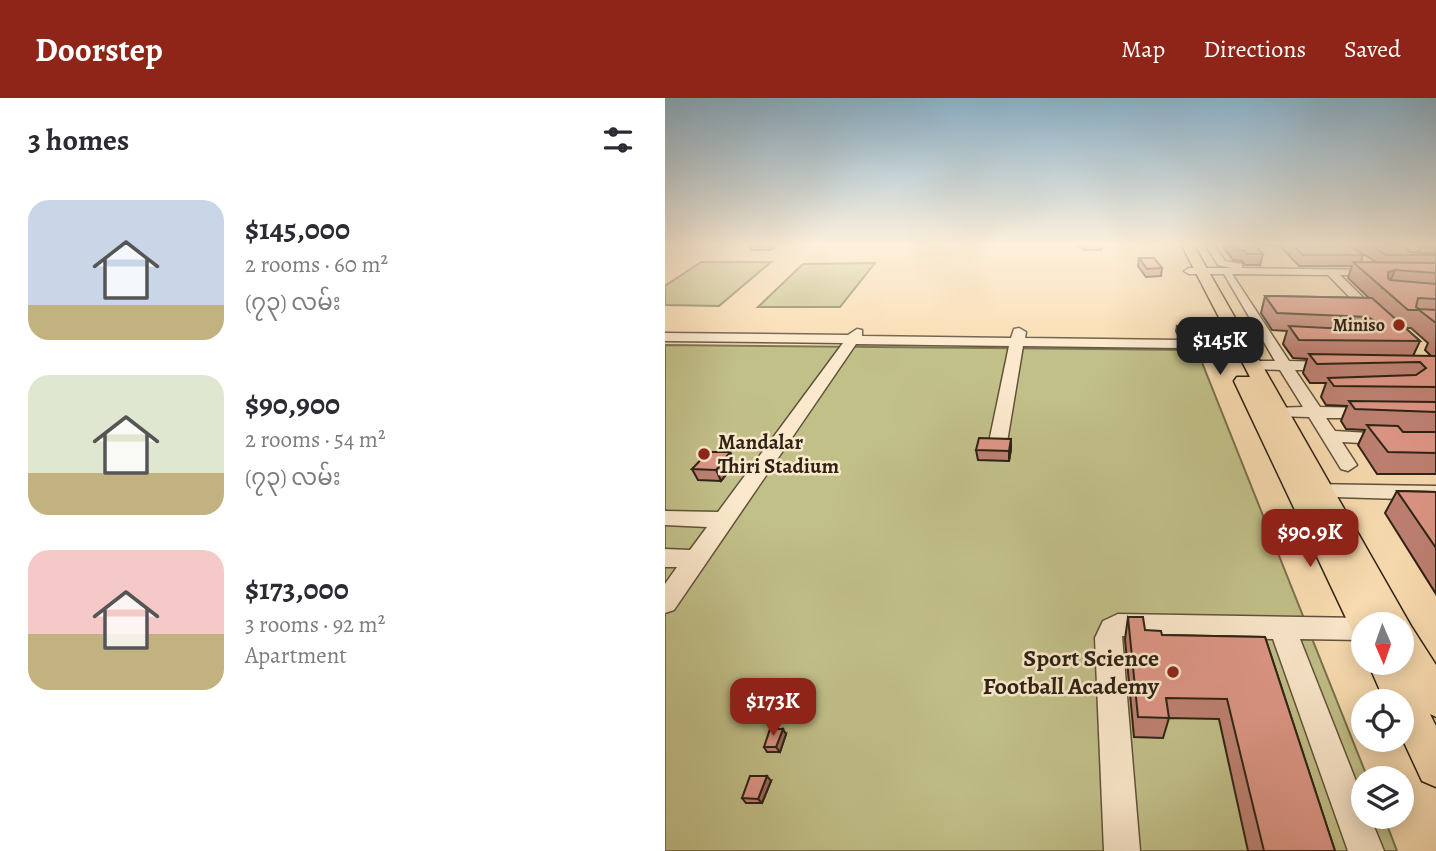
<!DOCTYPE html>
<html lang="en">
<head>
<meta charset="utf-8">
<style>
	body { margin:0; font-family:Alegreya,"Noto Sans Myanmar",serif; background:#f2f2f3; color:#2b2b33; height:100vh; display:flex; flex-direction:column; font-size:26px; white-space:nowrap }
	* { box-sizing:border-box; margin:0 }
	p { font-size:23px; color:#7c7c81 }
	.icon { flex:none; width:38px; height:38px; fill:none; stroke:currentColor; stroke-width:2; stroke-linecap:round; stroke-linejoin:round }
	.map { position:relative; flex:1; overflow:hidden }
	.side { display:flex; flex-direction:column; background:#fff; width:665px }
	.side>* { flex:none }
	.needle { width:46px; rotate:178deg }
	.controls { position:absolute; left:686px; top:514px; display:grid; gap:14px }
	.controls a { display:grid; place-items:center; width:63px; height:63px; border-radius:50%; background:#fff; box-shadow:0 4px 18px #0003; font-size:35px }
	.price { position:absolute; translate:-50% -60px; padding:0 16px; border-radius:14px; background:#8f2418; color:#fff; font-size:23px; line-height:46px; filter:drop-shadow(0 2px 4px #0008) }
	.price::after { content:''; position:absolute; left:50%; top:42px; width:21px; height:16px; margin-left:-10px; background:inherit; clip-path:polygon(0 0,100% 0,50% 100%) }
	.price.current { background:#222; color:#fff }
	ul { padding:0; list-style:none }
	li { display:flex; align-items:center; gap:21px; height:175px; padding:0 28px }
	li span { display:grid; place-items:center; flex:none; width:196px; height:140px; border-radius:21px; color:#555 }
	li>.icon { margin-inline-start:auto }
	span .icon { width:84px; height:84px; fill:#fffc; stroke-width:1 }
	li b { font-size:30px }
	h2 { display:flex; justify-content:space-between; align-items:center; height:84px; padding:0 28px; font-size:30px }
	header { display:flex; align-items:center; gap:42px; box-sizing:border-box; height:98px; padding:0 35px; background:#8f2418; color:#fff }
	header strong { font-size:33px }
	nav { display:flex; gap:38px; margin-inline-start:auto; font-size:24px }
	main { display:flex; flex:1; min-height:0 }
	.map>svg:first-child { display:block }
	.green { fill:#c2c089; stroke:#78714e; stroke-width:2 }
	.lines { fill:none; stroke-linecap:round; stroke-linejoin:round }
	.minor-casing { stroke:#60513c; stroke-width:3 }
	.major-casing { stroke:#2d2214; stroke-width:3 }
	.minor { fill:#fce9cd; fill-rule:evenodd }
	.major { fill:#faddb2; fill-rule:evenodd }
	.wall { fill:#bf8173; stroke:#2d2214; stroke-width:2; fill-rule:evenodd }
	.shaded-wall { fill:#9b695e; stroke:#2d2214; stroke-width:2 }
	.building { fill:#de9686; stroke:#2d2214; stroke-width:2 }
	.poi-dot { fill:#8f2418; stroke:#fce9cd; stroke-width:2.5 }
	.labels { text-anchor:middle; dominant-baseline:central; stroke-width:5; stroke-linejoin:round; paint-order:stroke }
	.far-poi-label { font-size:18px; font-weight:bold; fill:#2d2214; stroke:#fce9cd; text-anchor:end }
	.poi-label { font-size:21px; font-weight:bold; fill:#2d2214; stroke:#fce9cd; text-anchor:start }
	.near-poi-label { font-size:24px; font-weight:bold; fill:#2d2214; stroke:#fce9cd; text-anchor:end }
</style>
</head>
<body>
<header>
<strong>Doorstep</strong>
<nav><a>Map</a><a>Directions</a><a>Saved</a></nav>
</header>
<main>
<section class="side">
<h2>3 homes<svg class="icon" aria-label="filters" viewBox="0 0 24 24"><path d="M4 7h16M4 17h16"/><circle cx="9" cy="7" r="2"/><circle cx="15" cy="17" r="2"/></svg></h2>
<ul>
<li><span style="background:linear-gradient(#c9d6e8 75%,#c2b280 0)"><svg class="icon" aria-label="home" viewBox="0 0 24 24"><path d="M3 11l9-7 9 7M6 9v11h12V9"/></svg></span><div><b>$145,000</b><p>2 rooms · 60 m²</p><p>(၇၃) လမ်း</p></div></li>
<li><span style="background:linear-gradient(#dfe7d0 70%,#c2b280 0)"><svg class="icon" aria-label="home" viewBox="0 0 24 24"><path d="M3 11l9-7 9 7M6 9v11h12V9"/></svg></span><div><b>$90,900</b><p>2 rooms · 54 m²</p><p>(၇၃) လမ်း</p></div></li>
<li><span style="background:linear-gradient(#f6c9c9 60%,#c2b280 0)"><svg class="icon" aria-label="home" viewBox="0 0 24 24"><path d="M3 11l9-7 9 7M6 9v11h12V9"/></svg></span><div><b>$173,000</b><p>3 rooms · 92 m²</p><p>Apartment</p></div></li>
</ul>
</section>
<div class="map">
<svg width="771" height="753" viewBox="0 0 771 753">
	<rect width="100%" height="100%" fill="#faddb2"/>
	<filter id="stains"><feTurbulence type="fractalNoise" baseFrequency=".00286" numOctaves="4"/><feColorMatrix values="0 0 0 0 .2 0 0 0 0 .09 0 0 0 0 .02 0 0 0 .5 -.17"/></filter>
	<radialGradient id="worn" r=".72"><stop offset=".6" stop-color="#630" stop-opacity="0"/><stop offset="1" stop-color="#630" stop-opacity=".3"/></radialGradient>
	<path class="green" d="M36,164H106L54,208L0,207V188Z
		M210,165L175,209H93L138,166Z
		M0,247L532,252L703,681H698V719H719L732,753H0Z"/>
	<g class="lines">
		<defs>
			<path id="minor" d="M541,148H550L560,163L577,166V170L714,172L715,174L710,177H675L713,214L715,217L709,221L705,220L663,177L567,176L624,263L666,264L673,268L666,272H630L655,309L704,310L712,315L704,320H661L670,333L771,339V349L677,344L692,367L683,373L676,371L644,319L608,318L606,314L608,310L638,309L615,272L589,271L582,267L589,263H610L559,176H524L519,173L524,170H567L553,167Z
				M354,230L361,234L360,240L515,242L522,246L515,250L358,248L342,344L333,349L324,344L344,248L191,246L9,512L0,515V486L12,469H0V451L25,452L42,429L0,427V413L53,414L178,245L0,243V235L183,237L192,231L197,232V238L346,240L349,231Z
				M530,242H577L584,246L577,250L525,249V243Z
				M643,386L771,388V402L636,398L633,393L636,388Z
				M453,516L698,520L707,523L709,527H698V542L635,541L698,701V719H705L719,753H683L608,541L457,538L475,753H439L430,540L438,523Z"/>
			<path id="major" d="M517,148H529L746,528L771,567V619L765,616L771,628V689L757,683L737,640V604H720L703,565H737V527H698V540L689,537L569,283L572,279H585Z"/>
		</defs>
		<use href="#minor" class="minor-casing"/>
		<use href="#major" class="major-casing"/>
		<use href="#minor" class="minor"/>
		<use href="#major" class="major"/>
	</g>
	<path class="wall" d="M84,148H110L105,152H86Z
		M412,148H436V152H418V149H413Z
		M557,148H685L698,157L696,164H711L686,148H742L741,150L745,154H753L756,148H771V376H712L693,347L700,332L681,331L676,323L682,308L661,307L656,299L661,285H645L638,275L642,261L628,260L618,246L622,233L607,232L596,215L600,198L704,200L683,180L687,168H634L615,148H590L598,156L595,167H580L577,163L568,162ZM740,230H746L763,245L760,252L766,258H748L755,243Z
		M474,160L497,170L496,178L481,179L473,168Z
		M512,228L528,235V240L522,243L514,239L511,233Z
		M346,341V351L344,363L313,362L311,352Z
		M65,354L70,365L56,383L33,382L27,371Z
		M732,393L771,394V496L720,415Z
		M463,519L480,532L497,537L600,539L670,753H583L554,621L504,620L498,640L469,639L460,541Z
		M121,636L115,654H102L99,649Z
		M106,683L97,705H81L77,700Z"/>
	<path class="shaded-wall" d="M730,172L723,188L717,190L723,174Z
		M528,235V240L522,243L523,239Z
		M346,341V351L344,363V353Z
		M65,354L70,365L56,383L51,372Z
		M118,631L121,636L115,654L111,649Z
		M102,678L106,683L97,705L93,701Z"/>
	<path class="building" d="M567,148H590L598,156H582L580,153L570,151Z
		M628,148H685L698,157H638Z
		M706,148H739L745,154L771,156V157H721Z
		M474,160H489L497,170L482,171Z
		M688,164L771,165V175L730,172L723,174V180L725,182L771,186V201L753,200L751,209L754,211L771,212V225L754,212H743Z
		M600,198L707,200L755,243L634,242L624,228L703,232L713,225L703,219L612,215Z
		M512,228H525L528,235L523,239L515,235Z
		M644,256L771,258V289L669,288L663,280L751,277L761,270L755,264L652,266Z
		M684,303L771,304V314L690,311Z
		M702,327L733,328L738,334H771V355L723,354Z
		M314,340L346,341L344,353L311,352Z
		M43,354H65L51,372L27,371Z
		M732,393L771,394V450Z
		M463,519H478L480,532L496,533L497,537L600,539L670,753H599L562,601L501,600L504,620L473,619Z
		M105,631H118L111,649H99Z
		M85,678H102L93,701L77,700Z"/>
	<linearGradient id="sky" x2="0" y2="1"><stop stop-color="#8bb6d3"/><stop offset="0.58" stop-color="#fdf0dc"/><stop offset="1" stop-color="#fdf0dc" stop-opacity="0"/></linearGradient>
	<rect width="771" height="253" fill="url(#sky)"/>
	<g class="poi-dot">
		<circle cx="734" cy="227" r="7"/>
		<circle cx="39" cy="356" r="7"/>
		<circle cx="508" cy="574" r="7"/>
	</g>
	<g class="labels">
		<g class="far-poi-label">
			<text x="720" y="227">Miniso</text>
		</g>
		<g class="poi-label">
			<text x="53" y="344">Mandalar<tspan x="53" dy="24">Thiri Stadium</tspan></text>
		</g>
		<g class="near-poi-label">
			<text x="494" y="560">Sport Science<tspan x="494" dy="28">Football Academy</tspan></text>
		</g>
	</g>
	<rect width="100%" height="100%" filter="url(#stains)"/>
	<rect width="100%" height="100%" fill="url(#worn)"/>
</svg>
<div class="controls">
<a><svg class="needle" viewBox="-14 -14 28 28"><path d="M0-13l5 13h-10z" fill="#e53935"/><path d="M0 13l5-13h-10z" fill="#7c7c81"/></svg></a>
<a><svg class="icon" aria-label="locate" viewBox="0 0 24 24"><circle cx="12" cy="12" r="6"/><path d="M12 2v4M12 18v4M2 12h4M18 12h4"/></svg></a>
<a><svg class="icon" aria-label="layers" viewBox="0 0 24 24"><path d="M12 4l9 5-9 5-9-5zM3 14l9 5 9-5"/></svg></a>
</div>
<b class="price current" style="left:555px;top:279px">$145K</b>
<b class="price" style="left:645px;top:471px">$90.9K</b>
<b class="price" style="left:108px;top:640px">$173K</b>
</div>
</main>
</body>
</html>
